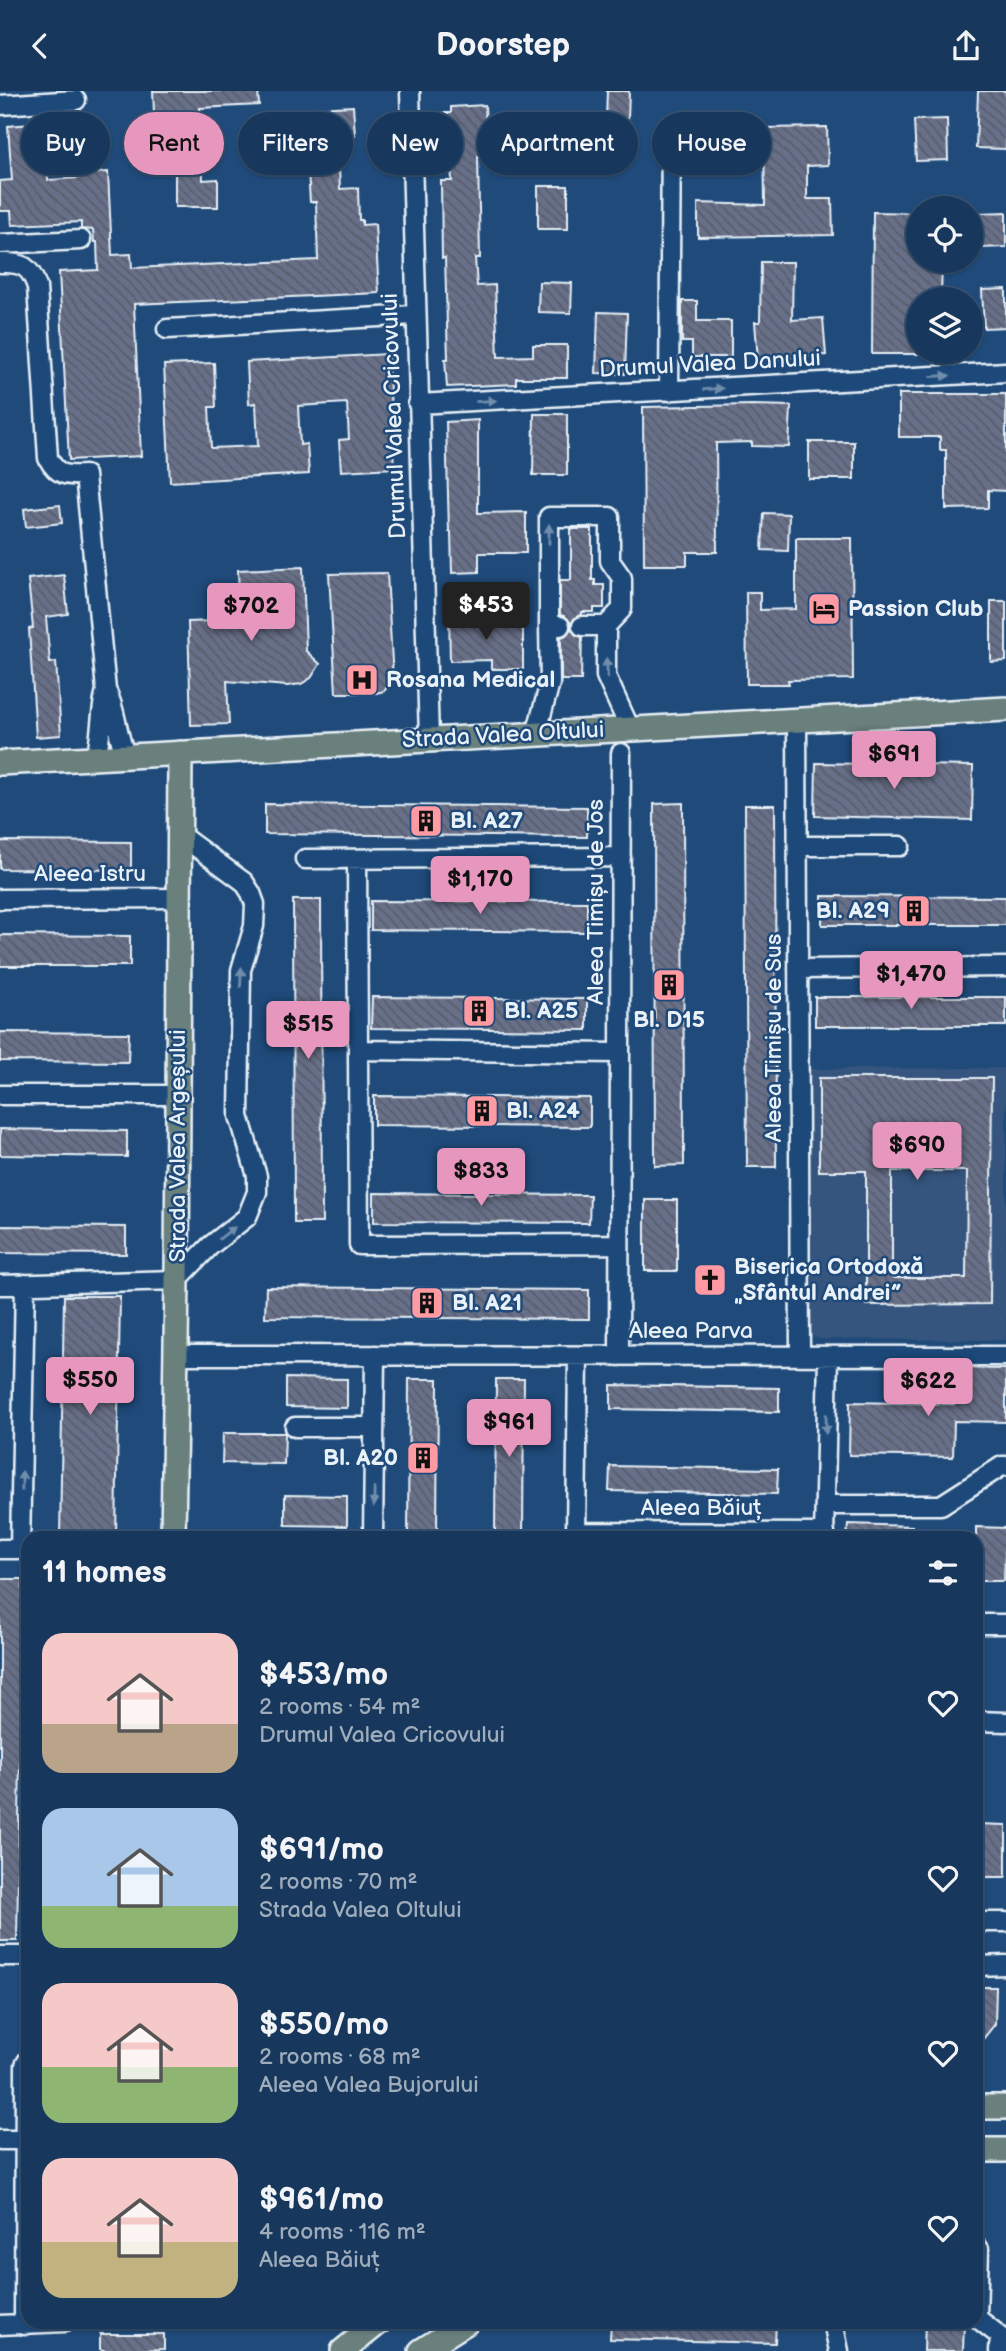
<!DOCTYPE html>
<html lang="en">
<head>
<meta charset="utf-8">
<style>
	body { margin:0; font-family:"Balsamiq Sans",sans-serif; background:#203f62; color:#f1f3f6; height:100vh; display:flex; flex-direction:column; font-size:26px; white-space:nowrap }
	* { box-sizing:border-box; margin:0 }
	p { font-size:23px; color:#9eacbb }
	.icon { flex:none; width:38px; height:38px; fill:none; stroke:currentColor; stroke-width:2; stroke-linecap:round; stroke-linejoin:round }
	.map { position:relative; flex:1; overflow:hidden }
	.drawer { position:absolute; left:21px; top:1440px; width:962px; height:798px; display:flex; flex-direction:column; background:#17385c; border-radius:21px; box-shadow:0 2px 5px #0004,0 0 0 2px #365272 }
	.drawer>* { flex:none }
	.top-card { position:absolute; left:21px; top:21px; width:964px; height:63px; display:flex; gap:14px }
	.buttons { position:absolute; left:906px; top:105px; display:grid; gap:14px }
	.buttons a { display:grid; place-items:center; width:77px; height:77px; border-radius:50%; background:#17385c; box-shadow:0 2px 5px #0004,0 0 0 2px #365272; font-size:35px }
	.price { position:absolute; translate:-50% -60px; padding:0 16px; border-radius:7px; background:#e797bd; color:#111; font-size:23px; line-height:46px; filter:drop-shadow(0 2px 4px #0008) }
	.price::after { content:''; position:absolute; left:50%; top:42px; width:21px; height:16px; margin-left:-10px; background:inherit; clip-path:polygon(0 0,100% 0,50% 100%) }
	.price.current { background:#222; color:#fff }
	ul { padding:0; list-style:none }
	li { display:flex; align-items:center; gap:21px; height:175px; padding:0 21px }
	li span { display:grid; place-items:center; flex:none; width:196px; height:140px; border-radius:21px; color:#555 }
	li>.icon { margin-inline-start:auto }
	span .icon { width:84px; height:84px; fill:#fffc; stroke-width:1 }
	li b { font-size:30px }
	h2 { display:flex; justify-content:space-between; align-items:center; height:84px; padding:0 21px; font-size:30px }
	.tag { padding:0 24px; border-radius:32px; background:#17385c; box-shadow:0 2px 5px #0004,0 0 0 2px #365272; font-size:24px; line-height:63px }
	.tag.current { background:#e797bd; color:#111 }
	header { display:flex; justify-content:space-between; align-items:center; height:91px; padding:0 21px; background:#17385c; font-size:32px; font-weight:700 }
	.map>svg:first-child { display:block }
	.built { fill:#35557e }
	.building { fill:url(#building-back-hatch); stroke:#e8f1f8; stroke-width:2; fill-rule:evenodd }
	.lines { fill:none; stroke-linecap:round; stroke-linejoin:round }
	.minor-casing { stroke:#e8f1f8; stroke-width:23 }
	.major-casing { stroke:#e8f1f8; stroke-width:28 }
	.minor { stroke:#1f4a7a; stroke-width:18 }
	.major { stroke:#6a807d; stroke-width:23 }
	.oneway { fill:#6f8dac }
	.labels { text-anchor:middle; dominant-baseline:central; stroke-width:5; stroke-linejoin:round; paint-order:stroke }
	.street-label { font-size:23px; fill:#e8f1f8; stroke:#1f4a7a }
	.poi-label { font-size:23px; font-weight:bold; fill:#e8f1f8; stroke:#1f4a7a; text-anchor:start }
</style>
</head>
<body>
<header><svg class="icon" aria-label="back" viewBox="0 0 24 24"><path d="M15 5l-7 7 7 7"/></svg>Doorstep<svg class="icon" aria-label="share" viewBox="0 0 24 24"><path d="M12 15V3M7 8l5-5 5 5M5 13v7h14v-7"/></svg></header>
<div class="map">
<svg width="1006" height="2260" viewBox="0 0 1006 2260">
	<defs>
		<pattern id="building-back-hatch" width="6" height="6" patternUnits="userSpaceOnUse" patternTransform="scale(1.75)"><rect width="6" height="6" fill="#687089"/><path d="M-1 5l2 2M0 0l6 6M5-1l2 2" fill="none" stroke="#575c6a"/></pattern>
	</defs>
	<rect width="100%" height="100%" fill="#1f4a7a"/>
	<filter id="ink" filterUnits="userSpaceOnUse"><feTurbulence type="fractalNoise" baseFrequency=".0143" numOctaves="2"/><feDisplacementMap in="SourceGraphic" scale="14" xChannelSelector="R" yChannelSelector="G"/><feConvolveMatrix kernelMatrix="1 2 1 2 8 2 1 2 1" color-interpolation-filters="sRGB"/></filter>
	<g filter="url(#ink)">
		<path class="built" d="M1006,977V1249L821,1248L813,1246L806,1235L805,978Z"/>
		<path class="building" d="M153,0H258L259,14L200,17L203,89L218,88V116H175V64L156,65Z
			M607,0H629L628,28H606Z
			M978,0H1006V58L976,57Z
			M485,14L487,65H478L480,167H475L477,195L495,194L498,266L533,265V254H567V287H516V293L447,296L445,268H448L445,167H442L441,90H452L450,55L440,56L439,22H451V16Z
			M353,15L355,44L317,46V39L278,41L277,22L316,21V17Z
			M947,28L948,69L916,70L914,29Z
			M44,32L48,89L78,87V83L108,81L112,164L131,163L132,177L318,169L316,111H310L308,79L339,77L340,98L358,97L359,129H362V134L375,133L379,202L134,213L141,365L69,369L59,181L98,179L97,151H94L93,139L81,138V131L12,134L11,120H0V90L12,89L8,35Z
			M827,36L828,74L807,75V108H832L833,144L698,146V112L765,114L764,37Z
			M719,41V69L687,70V42Z
			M538,95H568V138H538Z
			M873,121L919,122V170H942L941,208H919V263H872Z
			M1006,121V156L980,157L979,122Z
			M761,171H793L792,229L823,227L826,264L758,269L755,231H760Z
			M539,191L572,192L571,222L538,221Z
			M1006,198V236L984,237L982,199Z
			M682,210H697V230H731V266H692V251H682Z
			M598,221L627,222L625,283L596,282Z
			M388,263L394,377L341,380L339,349L349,348L347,312L298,315L300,354L307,353L309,383L170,391L164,274L214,272L216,316H209L211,357L258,355L256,312L249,313L247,271Z
			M899,303H1006V400L988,399V417L946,418V359H940V346H899Z
			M753,314L791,315L789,356L752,355V351L716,352L717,461H687V474H644L643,316Z
			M534,323H567V384H533Z
			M478,329V422L526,421V462H479V481L452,482L451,441H449L446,331Z
			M809,351H854V388H809Z
			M60,414L62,432L26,436L24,418Z
			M764,422L789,423L788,460L762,459Z
			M571,438H592V489H595V494H604V517H594V521H582V524L576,526L571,533L566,526L560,524V489H571Z
			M796,447H852L853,588L788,589L789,593H747L746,501H760V519L796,518Z
			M303,476L306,560L320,573L311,587L301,593L287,595L227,590L229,633L191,634L188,531L240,529L238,479Z
			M387,482L393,589L384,600L376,602H336L329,483Z
			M64,484L68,523L46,526L50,572L56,571L61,644L36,646L29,538L33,537L28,488Z
			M991,510H1006V570L991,571Z
			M476,521V533H523V578H491V569L450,570L449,522Z
			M571,537L576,544L582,546L581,589H561V546L566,544Z
			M816,672L973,675L972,729L815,725Z
			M683,712L684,1074L655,1075L654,713Z
			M265,713L587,716V746L265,743Z
			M745,714H775L776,1076H747Z
			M0,750L131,751V779L0,778Z
			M822,805L1006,806V834H822Z
			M293,809H321L322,1132H294Z
			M371,810L587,811V841L371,839Z
			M0,844L130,845V875H0Z
			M372,906L587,908V939L371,937Z
			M815,906H1006V935H815Z
			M0,941L129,942L128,971L0,970Z
			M819,987H992L990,1213L866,1214V1080H819ZM892,1080H967L966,1187H892Z
			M374,1005L590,1007V1036L374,1034Z
			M0,1038L127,1040V1066L0,1064Z
			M374,1102L590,1104L589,1132L374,1131Z
			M645,1109H677V1180H645Z
			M0,1135L126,1136V1163L0,1162Z
			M266,1196L589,1199V1228L265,1226Z
			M64,1205H120L116,1447H60Z
			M955,1277L1006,1278V1331L954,1330L953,1366L849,1364L850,1311L954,1313Z
			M286,1287L347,1288V1317L286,1316Z
			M409,1288H438L437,1447H408Z
			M496,1288H524L523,1447H495Z
			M611,1294L779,1297V1321L611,1318Z
			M223,1342H285L284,1373L222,1372Z
			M610,1375L778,1378L777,1403L609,1400Z
			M285,1404L347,1405V1435L285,1434Z
			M848,1433L912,1435V1447H847Z
			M976,1436L1006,1437L1004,1490H976Z
			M0,1488H23L17,1850H0Z
			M976,1733L1006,1734V1786H976Z
			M976,1896H996L995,1933L976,1957Z
			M611,2231H776L775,2252L610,2248Z
			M925,2231H964L963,2260H924Z
			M100,2243H164V2258L106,2260L100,2258Z"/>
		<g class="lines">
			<defs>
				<path id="minor" d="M410,0L429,648
					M0,14L76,9
					M0,153L81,149
					M0,172C22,171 30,175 37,196L48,367C57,385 67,385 85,384L106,599C100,622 102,644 96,666
					M167,238L415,224
					M669,300L671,42
					M418,313L1006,281
					M549,535V426H610V470L622,487V518L606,535
					M582,535H606V585L630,638
					M106,599C117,620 116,643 126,665
					M797,629L800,1265
					M536,643L550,592L549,535H560
					M798,755H900
					M305,768L621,766
					M357,768L359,1154L619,1153
					M0,808L179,807
					M798,878L1006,876
					M358,959L620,962
					M0,1004H179
					M0,1194L177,1189L210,1155L247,1126L257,1101V1085L239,1025L241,879L254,835L255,813L251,802L244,791L180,744
					M176,1264L1006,1265
					M619,1265L621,662
					M295,1336H374
					M825,1414H941L1002,1375H1006
					M576,1441L825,1442
					M373,1447L375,1264
					M576,1447L578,1265
					M824,1447L828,1265
					M0,1458H28
					M20,1458L25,1193
					M976,1533H1006
					M976,1630L1006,1631
					M976,1831H1006
					M0,1865H28
					M976,1875L1006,1874
					M0,2049H24
					M979,2158L977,2227L1000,2245L999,2260
					M833,2231L839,2260
					M0,2234L65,2231
					M24,2234L25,1974L28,1969"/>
				<path id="major" d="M0,672L1006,618
					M173,1447L177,1189L180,662
					M976,2016H1006
					M976,2059H1006
					M343,2260L379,2231
					M421,2260L467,2231"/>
			</defs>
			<use href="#minor" class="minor-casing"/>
			<use href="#major" class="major-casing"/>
			<use href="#minor" class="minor"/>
			<use href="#major" class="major"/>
		</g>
		<defs><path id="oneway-solid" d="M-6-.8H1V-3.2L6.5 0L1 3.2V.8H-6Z" transform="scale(1.75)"/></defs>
		<g class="oneway">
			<use href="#oneway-solid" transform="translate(940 285) rotate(-3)"/>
			<use href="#oneway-solid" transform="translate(713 298) rotate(-3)"/>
			<use href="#oneway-solid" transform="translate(486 310) rotate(-3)"/>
			<use href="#oneway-solid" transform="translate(549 443) rotate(-90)"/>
			<use href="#oneway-solid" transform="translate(607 577) rotate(-94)"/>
			<use href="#oneway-solid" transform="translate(241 886) rotate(-87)"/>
			<use href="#oneway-solid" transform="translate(227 1142) rotate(-37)"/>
			<use href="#oneway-solid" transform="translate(826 1333) rotate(91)"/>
			<use href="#oneway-solid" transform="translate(22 1390) rotate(-89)"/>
			<use href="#oneway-solid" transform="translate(374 1406) rotate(91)"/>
		</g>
	</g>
	<defs>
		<symbol id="hotel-square" viewBox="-11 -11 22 22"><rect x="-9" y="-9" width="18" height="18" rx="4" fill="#ff9aa2" stroke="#1f4a7a"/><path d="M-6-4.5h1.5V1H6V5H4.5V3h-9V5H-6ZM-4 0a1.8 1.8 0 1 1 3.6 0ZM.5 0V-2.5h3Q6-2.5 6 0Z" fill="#111"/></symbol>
		<symbol id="hospital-square" viewBox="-11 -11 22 22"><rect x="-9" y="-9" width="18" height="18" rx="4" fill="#ff9aa2" stroke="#1f4a7a"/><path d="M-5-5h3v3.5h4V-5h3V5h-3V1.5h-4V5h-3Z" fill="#111"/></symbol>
		<symbol id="building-square" viewBox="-11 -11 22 22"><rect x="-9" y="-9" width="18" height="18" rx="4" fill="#ff9aa2" stroke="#1f4a7a"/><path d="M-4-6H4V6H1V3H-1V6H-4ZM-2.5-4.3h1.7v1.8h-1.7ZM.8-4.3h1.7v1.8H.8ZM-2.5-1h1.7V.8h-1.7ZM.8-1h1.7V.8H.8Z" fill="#111"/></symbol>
		<symbol id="church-square" viewBox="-11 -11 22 22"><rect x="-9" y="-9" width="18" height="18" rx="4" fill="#ff9aa2" stroke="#1f4a7a"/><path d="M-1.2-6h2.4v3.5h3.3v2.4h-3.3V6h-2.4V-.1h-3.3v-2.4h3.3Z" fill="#111"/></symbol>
	</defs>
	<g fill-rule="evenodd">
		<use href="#hotel-square" x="805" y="499" width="38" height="38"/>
		<use href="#hospital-square" x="343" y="570" width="38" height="38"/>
		<use href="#building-square" x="407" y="711" width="38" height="38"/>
		<use href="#building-square" x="895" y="801" width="38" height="38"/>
		<use href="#building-square" x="650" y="875" width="38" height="38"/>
		<use href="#building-square" x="460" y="901" width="38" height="38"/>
		<use href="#building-square" x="463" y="1001" width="38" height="38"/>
		<use href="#church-square" x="691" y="1170" width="38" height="38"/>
		<use href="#building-square" x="408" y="1193" width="38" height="38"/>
		<use href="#building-square" x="404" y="1348" width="38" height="38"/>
	</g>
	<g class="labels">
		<g class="street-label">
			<text transform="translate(710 273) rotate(-3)">Drumul Valea Danului</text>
			<text transform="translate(394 325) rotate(-92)">Drumul Valea Cricovului</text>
			<text transform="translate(503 644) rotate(-3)">Strada Valea Oltului</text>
			<text x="90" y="783">Aleea Istru</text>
			<text transform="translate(596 811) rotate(-90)">Aleea Timișu de Jos</text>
			<text transform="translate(774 947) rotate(-90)">Aleea Timișu de Sus</text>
			<text transform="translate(178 1055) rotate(-90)">Strada Valea Argeșului</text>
			<text x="691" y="1240">Aleea Parva</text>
			<text x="701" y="1417">Aleea Băiuț</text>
		</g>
		<g class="poi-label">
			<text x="848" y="518">Passion Club</text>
			<text x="386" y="589">Rosana Medical</text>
			<text x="450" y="730">Bl. A27</text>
			<text x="890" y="820" text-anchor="end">Bl. A29</text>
			<text x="504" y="920">Bl. A25</text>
			<text x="669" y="929" text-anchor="middle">Bl. D15</text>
			<text x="506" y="1020">Bl. A24</text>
			<text x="734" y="1176">Biserica Ortodoxă<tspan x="734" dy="26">„Sfântul Andrei”</tspan></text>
			<text x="452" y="1212">Bl. A21</text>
			<text x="398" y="1367" text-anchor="end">Bl. A20</text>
		</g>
	</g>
</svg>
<div class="buttons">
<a><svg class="icon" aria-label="locate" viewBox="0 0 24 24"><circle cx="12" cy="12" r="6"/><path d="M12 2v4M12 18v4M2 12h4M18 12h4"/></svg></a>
<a><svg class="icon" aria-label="layers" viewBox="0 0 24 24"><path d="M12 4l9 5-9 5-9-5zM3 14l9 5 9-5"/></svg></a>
</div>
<b class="price current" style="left:486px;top:551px">$453</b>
<b class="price" style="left:251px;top:552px">$702</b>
<b class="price" style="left:894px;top:700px">$691</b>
<b class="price" style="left:480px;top:825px">$1,170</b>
<b class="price" style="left:911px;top:920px">$1,470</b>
<b class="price" style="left:308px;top:970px">$515</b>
<b class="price" style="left:917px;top:1091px">$690</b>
<b class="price" style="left:481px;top:1117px">$833</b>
<b class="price" style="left:90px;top:1326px">$550</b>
<b class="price" style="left:928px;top:1327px">$622</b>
<b class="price" style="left:509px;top:1368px">$961</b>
<div class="top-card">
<a class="tag">Buy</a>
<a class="tag current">Rent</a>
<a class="tag">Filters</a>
<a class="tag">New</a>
<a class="tag">Apartment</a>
<a class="tag">House</a>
</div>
<section class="drawer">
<h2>11 homes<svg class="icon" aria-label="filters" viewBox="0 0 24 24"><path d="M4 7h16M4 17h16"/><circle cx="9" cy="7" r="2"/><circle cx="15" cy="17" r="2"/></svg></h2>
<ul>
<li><span style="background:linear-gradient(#f6c9c9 65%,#b9a48a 0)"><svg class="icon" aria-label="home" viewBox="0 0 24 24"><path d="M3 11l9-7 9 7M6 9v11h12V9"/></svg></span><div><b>$453/mo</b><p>2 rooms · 54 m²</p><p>Drumul Valea Cricovului</p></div><svg class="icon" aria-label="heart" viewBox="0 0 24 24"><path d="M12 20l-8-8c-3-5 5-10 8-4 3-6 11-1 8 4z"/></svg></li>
<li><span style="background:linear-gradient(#a9c7e8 70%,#8fb573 0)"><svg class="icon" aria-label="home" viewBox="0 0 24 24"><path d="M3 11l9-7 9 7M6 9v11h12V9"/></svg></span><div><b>$691/mo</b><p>2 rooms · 70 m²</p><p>Strada Valea Oltului</p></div><svg class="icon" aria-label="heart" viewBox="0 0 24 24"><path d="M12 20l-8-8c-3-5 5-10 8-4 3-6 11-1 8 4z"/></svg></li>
<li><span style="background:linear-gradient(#f6c9c9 60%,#8fb573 0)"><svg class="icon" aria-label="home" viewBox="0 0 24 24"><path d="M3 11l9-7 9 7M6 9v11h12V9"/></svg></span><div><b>$550/mo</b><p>2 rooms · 68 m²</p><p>Aleea Valea Bujorului</p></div><svg class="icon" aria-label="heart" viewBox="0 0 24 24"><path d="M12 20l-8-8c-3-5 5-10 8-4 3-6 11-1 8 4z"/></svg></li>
<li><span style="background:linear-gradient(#f6c9c9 60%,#c2b280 0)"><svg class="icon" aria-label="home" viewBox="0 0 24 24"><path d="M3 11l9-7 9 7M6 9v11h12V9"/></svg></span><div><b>$961/mo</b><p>4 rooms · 116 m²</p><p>Aleea Băiuț</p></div><svg class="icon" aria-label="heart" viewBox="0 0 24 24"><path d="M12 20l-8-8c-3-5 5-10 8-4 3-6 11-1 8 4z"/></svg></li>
</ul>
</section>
</div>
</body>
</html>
